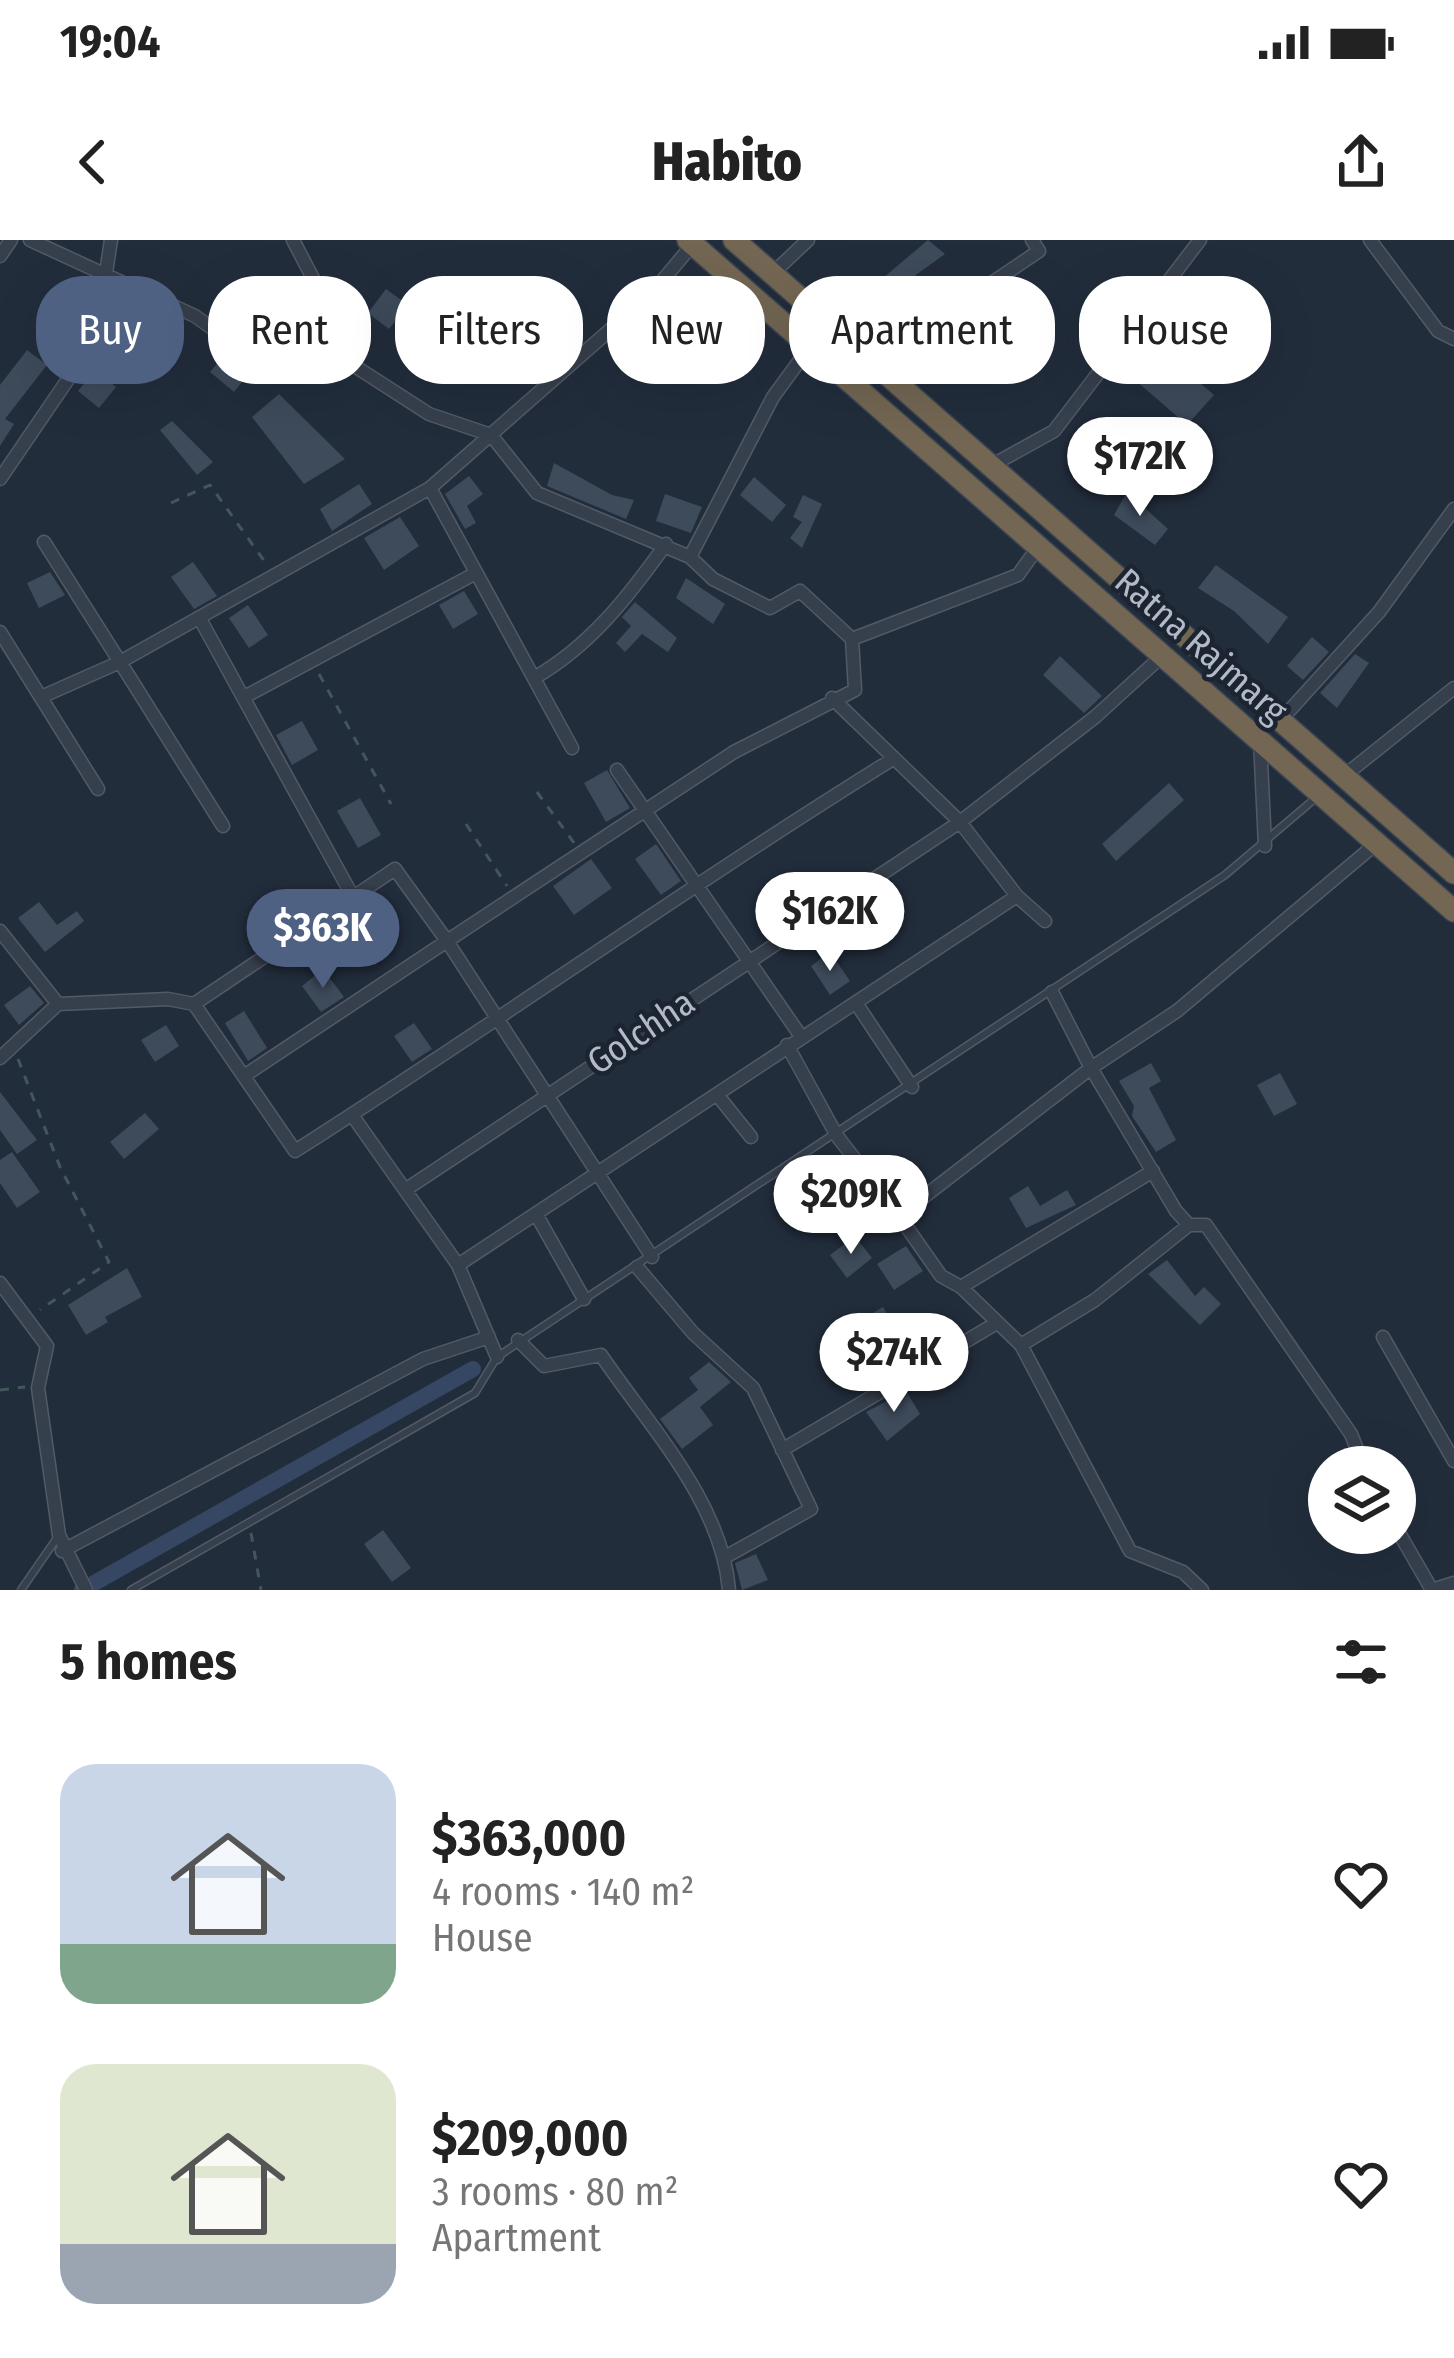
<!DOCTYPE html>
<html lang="en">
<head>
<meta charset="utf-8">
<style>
	body { margin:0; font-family:"Fira Sans Condensed",sans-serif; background:#f2f2f2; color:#222; height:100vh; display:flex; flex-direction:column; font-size:45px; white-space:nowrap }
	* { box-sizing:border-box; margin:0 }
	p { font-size:39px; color:#767676 }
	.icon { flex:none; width:66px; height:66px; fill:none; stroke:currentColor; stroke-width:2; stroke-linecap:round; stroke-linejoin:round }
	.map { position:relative; height:1350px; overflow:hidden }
	.drawer { display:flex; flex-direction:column; background:#fff; flex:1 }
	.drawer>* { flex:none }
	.guide { position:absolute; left:36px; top:36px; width:1383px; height:108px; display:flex; gap:24px }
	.fabs { position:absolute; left:1308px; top:1206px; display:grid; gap:24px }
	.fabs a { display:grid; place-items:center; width:108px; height:108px; border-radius:50%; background:#fff; box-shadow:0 12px 48px #0002; font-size:60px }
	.price { position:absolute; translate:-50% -102px; padding:0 27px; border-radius:42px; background:#fff; color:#222; font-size:39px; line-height:78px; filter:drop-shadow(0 3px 6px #0008) }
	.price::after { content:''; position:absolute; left:50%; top:72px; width:36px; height:27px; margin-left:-18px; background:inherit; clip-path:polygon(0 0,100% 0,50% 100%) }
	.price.selected { background:#4f6183; color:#fff }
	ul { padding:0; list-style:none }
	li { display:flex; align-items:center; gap:36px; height:300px; padding:0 60px }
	li span { display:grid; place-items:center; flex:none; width:336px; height:240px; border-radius:36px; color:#555 }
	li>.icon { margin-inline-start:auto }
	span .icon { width:144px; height:144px; fill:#fffc; stroke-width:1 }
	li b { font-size:51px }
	h2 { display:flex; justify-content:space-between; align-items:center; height:144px; padding:0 60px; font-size:51px }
	.tag { padding:0 42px; border-radius:48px; background:#fff; box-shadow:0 12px 48px #0002; font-size:42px; line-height:108px }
	.tag.selected { background:#4f6183; color:#fff }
	.status { display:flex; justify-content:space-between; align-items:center; height:84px; padding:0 60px; background:#fff; direction:ltr }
	.status svg { height:33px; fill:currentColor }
	header { display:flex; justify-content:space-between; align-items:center; height:156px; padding:0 60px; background:#fff; font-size:54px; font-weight:800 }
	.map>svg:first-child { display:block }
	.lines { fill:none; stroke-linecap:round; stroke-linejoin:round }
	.canal { stroke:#364764; stroke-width:16 }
	.building { fill:#3e4b5b }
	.lane-casing { stroke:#525a67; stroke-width:9 }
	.street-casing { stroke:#525a67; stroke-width:15 }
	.highway-casing { stroke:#3f4754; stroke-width:24 }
	.path { stroke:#42575a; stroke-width:3; stroke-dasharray:9 9; stroke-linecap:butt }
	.lane { stroke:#363f4c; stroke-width:6 }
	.street { stroke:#363f4c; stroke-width:12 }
	.highway { stroke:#736753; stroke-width:21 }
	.labels { text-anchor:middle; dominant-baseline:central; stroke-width:9; stroke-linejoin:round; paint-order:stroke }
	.street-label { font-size:36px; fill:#b2bac8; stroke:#1c2431 }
</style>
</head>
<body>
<div class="status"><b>19:04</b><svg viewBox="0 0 49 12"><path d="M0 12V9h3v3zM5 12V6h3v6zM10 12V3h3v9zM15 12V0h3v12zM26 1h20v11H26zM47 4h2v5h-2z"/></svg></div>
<header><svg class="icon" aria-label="back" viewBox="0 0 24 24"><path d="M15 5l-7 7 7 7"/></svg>Habito<svg class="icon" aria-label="share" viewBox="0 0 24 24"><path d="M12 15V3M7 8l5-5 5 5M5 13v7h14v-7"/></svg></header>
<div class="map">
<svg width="1454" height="1350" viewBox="0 0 1454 1350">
	<rect width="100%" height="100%" fill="#222d3c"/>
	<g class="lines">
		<path class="canal" d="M82,1350L473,1129"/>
	</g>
	<path class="building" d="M928,0L945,14L895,50L883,38Z
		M685,38L723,73L729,66L749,82L742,90L764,106L753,125L703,84L686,102L653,72Z
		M306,47L318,70L312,75L306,68L289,86L268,66L277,57L285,65Z
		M386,49L408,65L389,89L368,73Z
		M1145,95L1214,155L1187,185L1119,126Z
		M27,110L47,125L5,179L14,184L0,206V145Z
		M226,113L249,133L234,152L210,132Z
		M95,130L116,147L99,168L78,151Z
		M279,154L345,219L304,244L252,177Z
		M172,181L213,222L197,235L160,190Z
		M554,223L612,255L634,260L626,279L547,246Z
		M469,236L483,254L467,266L476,283L465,289L445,254Z
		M754,237L786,265L772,282L740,255Z
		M359,244L372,264L332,291L320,269Z
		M1127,252L1168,289L1155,305L1114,275Z
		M665,254L702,267L691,293L656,281Z
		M803,255L822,264L802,308L790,298L802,282L793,277Z
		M400,277L419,306L384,330L364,298Z
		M193,322L217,356L194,369L171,337Z
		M1216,325L1288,377L1268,404L1234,371L1198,348Z
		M50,332L65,355L39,368L27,343Z
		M686,338L725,364L713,384L676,358Z
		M464,351L478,374L453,389L439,365Z
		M635,362L677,398L668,412L642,394L625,412L616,403L631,386L622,377Z
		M248,365L268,395L249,408L229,378Z
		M1312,397L1329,412L1303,440L1287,426Z
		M1355,414L1369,423L1337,468L1320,453Z
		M1060,416L1102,456L1084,473L1043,435Z
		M302,481L318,510L292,525L276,495Z
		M607,530L630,568L606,582L584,543Z
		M1169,543L1184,560L1116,621L1102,604Z
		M360,558L381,595L358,608L337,571Z
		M656,604L681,641L661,655L635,619Z
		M591,619L612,648L574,675L553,646Z
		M39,662L57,685L77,671L84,681L45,712L18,678Z
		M830,712L850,741L830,755L811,726Z
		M323,729L344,757L321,772L302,746Z
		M30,746L44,763L19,785L4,765Z
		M244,771L267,808L248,821L225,783Z
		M414,783L432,809L412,822L394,796Z
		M166,785L179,806L155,822L141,800Z
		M1151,823L1161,841L1149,848L1176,900L1156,912L1132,876L1134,866L1119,841Z
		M1280,833L1297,864L1274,876L1257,845Z
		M0,852L37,900L17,914L0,890Z
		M145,873L159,889L124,919L110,902Z
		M12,912L40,952L17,968L0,943V920Z
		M1028,946L1040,966L1067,950L1076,965L1026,988L1009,958Z
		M855,996L872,1018L847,1038L830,1015Z
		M906,1006L923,1031L894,1050L877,1024Z
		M1167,1020L1195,1056L1204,1047L1221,1064L1200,1085L1148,1034Z
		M127,1028L142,1057L105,1077L108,1082L86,1095L68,1065Z
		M883,1067L898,1092L876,1105L861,1080Z
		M709,1122L731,1142L700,1167L713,1185L682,1209L660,1179L698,1150L689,1138Z
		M906,1151L920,1174L887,1201L866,1172Z
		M383,1290L411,1328L392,1342L364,1304Z
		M756,1314L768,1340L742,1350L735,1323Z"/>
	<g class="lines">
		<defs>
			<path id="lane" d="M21,1350L59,1295
				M131,1350L475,1153L497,1117L1225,635L1318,556"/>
			<path id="street" d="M30,0L195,76L261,123L308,96L429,174L491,195L537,253L690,317L773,157L811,105
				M293,0L331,73L308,96
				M1370,0L1438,91L1454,99
				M0,16L11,0
				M106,33L111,0
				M772,34L808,0
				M884,134L959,65L1039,11L1032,0
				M989,227L1054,191L1200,0
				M0,239L133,44
				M430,248L572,508
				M44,302L120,422L430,248L652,53L693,4
				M690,317L713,339L770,368L800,351L852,399L855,450L734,512L447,701L395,629L194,764L295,911C496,783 690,645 893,519
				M200,379L353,657
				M0,392L98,549
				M852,399L1018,335L1038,307
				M534,438C590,406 628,357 666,304
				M246,456L476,333
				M41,457L120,422L223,586
				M832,458L960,582L1017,656L1045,681
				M1280,481L1379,372L1454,269
				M1260,500L1265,606
				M617,530L800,795
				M1344,536L1454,448
				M0,691L58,764L0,818
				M1052,752L1091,828L899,976L941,1036L961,1047L1153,931
				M58,764L168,759L194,764
				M858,766L912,847
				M787,805L837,896L899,976
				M244,836L447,701L652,1017
				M719,857L751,897
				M352,875L458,1025
				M405,950L960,582L1095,477L1162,416
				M536,974L584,1059
				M637,1027L693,1093L753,1148L811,1269L727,1316
				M0,1043L47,1106L38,1148L59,1295L86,1350
				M961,1047L1021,1105L1095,1060L1189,985
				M1383,1097L1454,1221
				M518,1100L544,1126L601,1115C649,1186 722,1262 729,1350
				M1021,1105L1130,1311L1183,1332L1202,1350
				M497,1117L458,1025L1017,656
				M782,1210L995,1084
				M1364,1227L1351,1194L1206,985H1189L1176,971L1091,828L1177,771L1377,603
				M1395,1286L1432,1350
				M62,1311L423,1119L489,1097
				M1432,1350L1454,1343"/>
			<path id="highway" d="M688,0L1454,671
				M734,0L1454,633"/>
		</defs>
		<use href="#lane" class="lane-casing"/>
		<use href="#street" class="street-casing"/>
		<use href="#highway" class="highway-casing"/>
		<path class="path" d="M171,263L210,245L265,322
			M319,434L391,564
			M537,552L574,603
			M466,584L507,646
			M18,819L60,927L109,1022L40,1070
			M0,1150L25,1147
			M251,1293L261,1350"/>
		<use href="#lane" class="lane"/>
		<use href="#street" class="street"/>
		<use href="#highway" class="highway"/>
	</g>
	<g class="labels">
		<g class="street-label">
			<text transform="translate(1201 406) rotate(41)">Ratna Rajmarg</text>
			<text transform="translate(641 792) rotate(-34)">Golchha</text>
		</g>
	</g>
</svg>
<div class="fabs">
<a><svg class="icon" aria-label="layers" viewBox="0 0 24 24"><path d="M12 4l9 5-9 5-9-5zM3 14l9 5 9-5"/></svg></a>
</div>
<b class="price" style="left:1140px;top:279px">$172K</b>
<b class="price" style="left:830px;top:734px">$162K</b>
<b class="price selected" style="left:323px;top:751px">$363K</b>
<b class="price" style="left:851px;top:1017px">$209K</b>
<b class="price" style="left:894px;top:1175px">$274K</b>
<div class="guide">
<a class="tag selected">Buy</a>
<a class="tag">Rent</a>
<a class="tag">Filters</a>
<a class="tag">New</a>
<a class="tag">Apartment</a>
<a class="tag">House</a>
</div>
</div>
<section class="drawer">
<h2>5 homes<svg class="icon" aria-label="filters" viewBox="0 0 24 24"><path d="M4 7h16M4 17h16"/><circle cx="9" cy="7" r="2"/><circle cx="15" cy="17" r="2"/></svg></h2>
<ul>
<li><span style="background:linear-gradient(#c9d6e8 75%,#7fa58c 0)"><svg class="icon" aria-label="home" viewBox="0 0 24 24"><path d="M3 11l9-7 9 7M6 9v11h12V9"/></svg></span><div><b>$363,000</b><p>4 rooms · 140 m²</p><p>House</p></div><svg class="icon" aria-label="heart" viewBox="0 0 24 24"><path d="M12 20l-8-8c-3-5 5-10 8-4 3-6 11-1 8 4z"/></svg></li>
<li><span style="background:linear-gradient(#dfe7d0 75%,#9aa5b1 0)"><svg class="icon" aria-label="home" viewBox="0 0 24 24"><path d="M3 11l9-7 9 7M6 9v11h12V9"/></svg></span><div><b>$209,000</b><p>3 rooms · 80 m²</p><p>Apartment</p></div><svg class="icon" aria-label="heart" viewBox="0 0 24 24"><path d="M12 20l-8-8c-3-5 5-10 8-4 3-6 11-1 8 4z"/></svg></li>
</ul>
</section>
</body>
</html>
